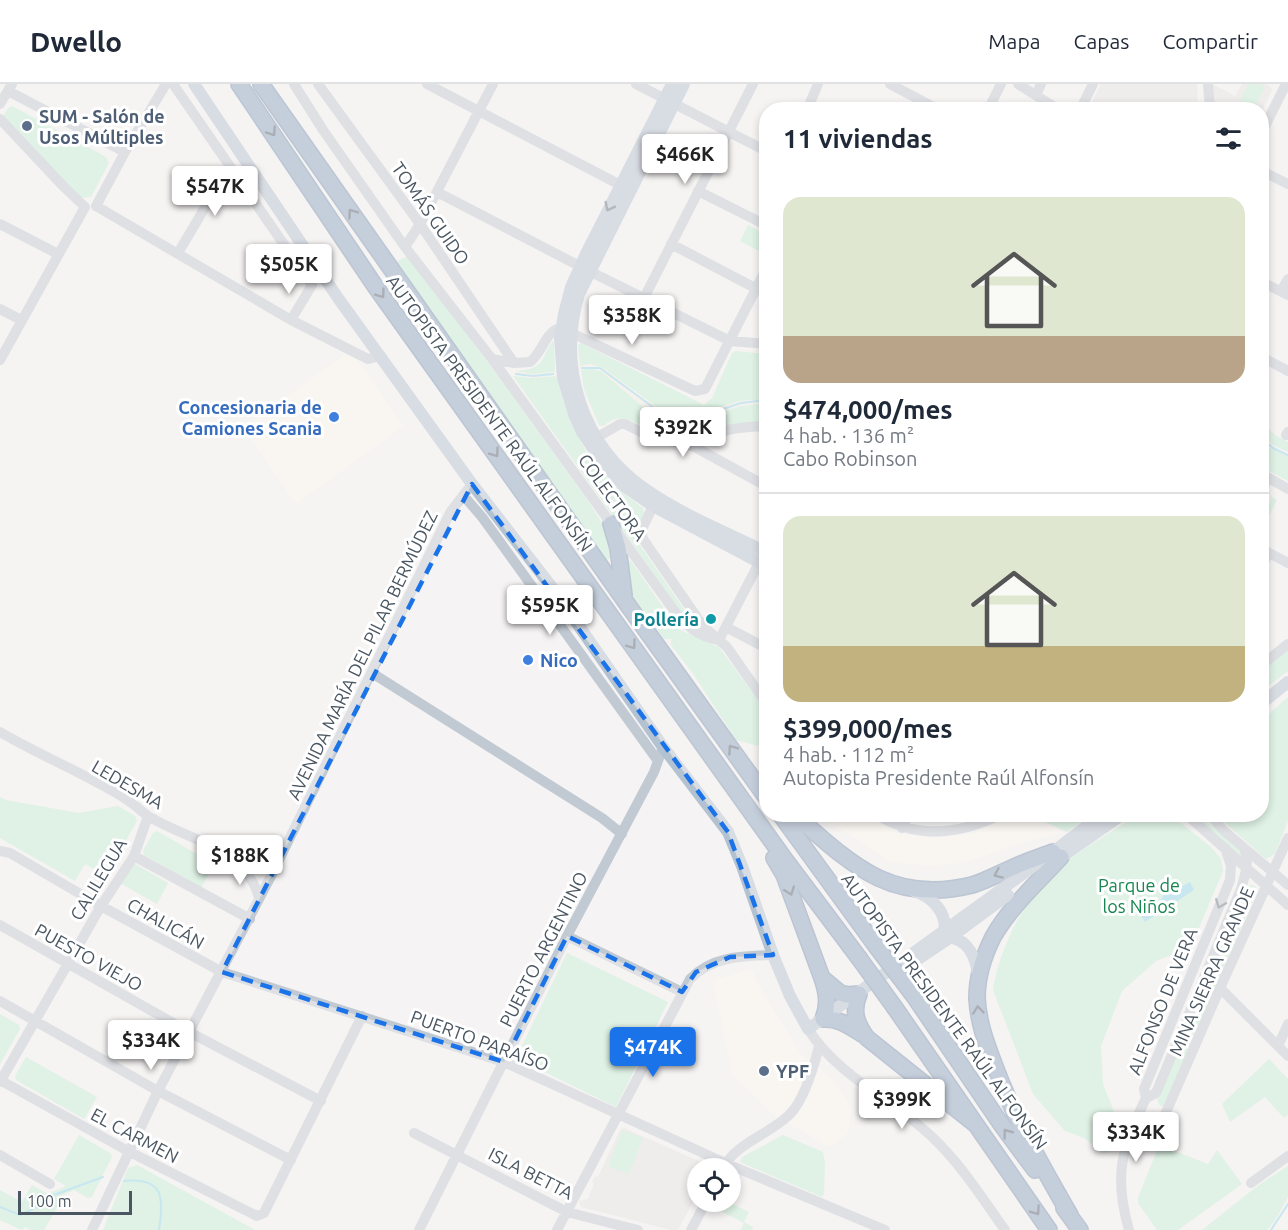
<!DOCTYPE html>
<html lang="es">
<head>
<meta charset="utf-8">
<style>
	body { margin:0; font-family:Ubuntu,sans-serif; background:#f6f6f7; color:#1f2937; height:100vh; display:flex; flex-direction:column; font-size:22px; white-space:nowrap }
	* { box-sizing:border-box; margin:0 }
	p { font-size:20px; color:#747a83 }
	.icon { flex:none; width:33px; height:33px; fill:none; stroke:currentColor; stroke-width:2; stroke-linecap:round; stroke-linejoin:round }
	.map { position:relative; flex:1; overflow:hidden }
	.panel { position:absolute; left:759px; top:18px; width:510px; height:720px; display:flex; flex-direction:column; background:#fff; border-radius:24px; box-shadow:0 3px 9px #0003 }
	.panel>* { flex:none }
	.buttons { position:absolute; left:687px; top:1074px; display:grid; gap:12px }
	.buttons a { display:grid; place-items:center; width:54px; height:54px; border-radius:50%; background:#fff; box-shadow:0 3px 9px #0003; font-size:30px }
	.scale { position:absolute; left:18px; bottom:15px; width:114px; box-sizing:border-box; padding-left:6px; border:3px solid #4a5661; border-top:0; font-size:16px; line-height:21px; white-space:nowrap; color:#4a5661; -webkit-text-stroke:4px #fff; paint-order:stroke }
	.price { position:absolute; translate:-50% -51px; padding:0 14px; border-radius:6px; background:#fff; color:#222; font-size:20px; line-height:39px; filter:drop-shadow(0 2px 3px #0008) }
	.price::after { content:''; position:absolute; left:50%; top:36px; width:18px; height:14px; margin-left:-9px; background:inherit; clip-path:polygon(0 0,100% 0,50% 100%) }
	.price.selected { background:#1a73e8; color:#fff }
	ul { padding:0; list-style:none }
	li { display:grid; align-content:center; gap:12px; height:318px; padding:0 24px }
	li+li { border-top:2px solid #e0e1e3 }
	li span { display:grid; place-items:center; height:186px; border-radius:18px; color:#555 }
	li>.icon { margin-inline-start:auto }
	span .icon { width:108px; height:108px; fill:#fffc; stroke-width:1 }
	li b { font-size:26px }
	h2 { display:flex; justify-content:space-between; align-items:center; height:72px; padding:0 24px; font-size:26px }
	header { display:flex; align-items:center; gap:36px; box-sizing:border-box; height:84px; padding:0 30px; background:#fff; border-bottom:2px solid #e0e1e3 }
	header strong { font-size:28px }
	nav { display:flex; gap:33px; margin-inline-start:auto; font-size:21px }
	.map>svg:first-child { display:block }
	.commercial { fill:#fdf9ef }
	.education { fill:#e6e4e5 }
	.green { fill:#c3f1d5 }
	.sand { fill:#f5f0e5 }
	.water { fill:#90daee }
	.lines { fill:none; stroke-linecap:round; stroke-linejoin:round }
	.stream { stroke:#90daee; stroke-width:2 }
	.highway-casing { stroke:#7690ad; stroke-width:18 }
	.minor { stroke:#c1cad2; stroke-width:10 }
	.major { stroke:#b3c2d1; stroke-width:12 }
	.highway { stroke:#8ba5c1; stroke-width:15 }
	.highway-bridge-casing { stroke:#7690ad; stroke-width:18; stroke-linecap:butt }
	.highway-bridge { stroke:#8ba5c1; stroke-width:15 }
	.oneway { stroke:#505e6b }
	.oneway2 { stroke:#64717d }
	.oneway3 { stroke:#6e7983 }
	.marked { fill:none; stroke:#1a73e8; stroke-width:4.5; stroke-dasharray:12 8; stroke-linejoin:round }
	.service-dot { fill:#5c6f8a; stroke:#fff; stroke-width:2 }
	.shop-dot { fill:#3f7fe0; stroke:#fff; stroke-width:2 }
	.culture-dot { fill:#0f9aa8; stroke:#fff; stroke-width:2 }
	.labels { text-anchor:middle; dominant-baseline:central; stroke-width:6; stroke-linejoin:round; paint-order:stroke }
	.service-label { font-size:18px; font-weight:bold; fill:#4e5e75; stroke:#fff; text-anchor:start }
	.street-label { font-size:18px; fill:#4a5661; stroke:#fff }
	.shop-label { font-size:18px; font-weight:bold; fill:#366cbe; stroke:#fff; text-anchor:end }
	.culture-label { font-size:18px; font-weight:bold; fill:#0d838f; stroke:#fff; text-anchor:end }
	.park-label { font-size:18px; fill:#17864f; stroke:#fff }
</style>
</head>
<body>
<header>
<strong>Dwello</strong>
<nav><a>Mapa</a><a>Capas</a><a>Compartir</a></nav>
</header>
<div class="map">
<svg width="1288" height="1146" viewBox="0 0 1288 1146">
	<rect width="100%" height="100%" fill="#f5f3f3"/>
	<path class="commercial" d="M344,271L357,276L404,342L296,420L243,344Z
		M825,731H867L898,750L936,754L973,749L1012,731H1026L1063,748L1012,762L968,778L931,782L891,778L822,734Z
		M746,885L753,888L765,912L801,970L828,991L844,1011L851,1027L848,1049L830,1063L775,1032L732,991L713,898Z"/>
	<path class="education" d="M1101,0H1197L1198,25L1088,26Z
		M1212,0L1235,12L1242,0H1266L1270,2L1272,6L1262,27V26L1210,25Z
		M624,1044L710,1082L711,1084H698L697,1111L678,1146H671L581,1123L579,1117L588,1115L594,1100L592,1098L595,1092L598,1093L620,1046Z"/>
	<path class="green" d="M1248,0H1259L1265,3L1255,23L1240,16Z
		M12,22L106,73L109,79L91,113L78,114L2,34L8,24Z
		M748,141L766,151V162L763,169L740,157Z
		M407,172L492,284L586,414L604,442L612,469L611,474L607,476L602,472L392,180Z
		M554,257L555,288L532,290L516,287C522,286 531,286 536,282C546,277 545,263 554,257Z
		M581,259L704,321L712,314L732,269L735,267L766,270V315L740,317L709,327L702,328L695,324L665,329L603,284L590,280L580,282L578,261Z
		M589,284L601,287L661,338L694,328L709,331L741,322L766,319V340C743,345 712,355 689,356C682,356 670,352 662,350C643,346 621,323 604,342L599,341L584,305L581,286Z
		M513,292L532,294L556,292C574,356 589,383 643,424L644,430L634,450L637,457L699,547L692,543Z
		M1262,338L1275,351L1288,358V368L1273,361L1262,350Z
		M1262,356L1271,364L1288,372V397L1262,383Z
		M1270,412L1277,416L1262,445V434L1271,416Z
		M628,476L631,477L678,545L719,563L766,627V664L736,656L694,591L671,561V555H664L629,507L625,479Z
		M1288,565V587L1262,607V588Z
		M1288,613V737L1275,770L1266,775L1216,731L1262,730V636Z
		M0,713L6,716L79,729L118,722L135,732L137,737L106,792L85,780L75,797L0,754Z
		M1030,731H1090L1067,748Z
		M1137,731H1160L1177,736L1211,763L1221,775L1223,787L1191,863L1156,877L1122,907L1101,962L1103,1000L1117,1035V1047L1110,1068L1103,1069L1084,1054L1065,1047L1033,1010L993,906C997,871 1027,807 1056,785C1082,765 1110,749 1137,731Z
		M1192,731H1199L1237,764L1241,767V775Z
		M157,747L214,780L201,804L144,771L143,767L153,749Z
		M135,780L168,799L157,820L120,799L131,781Z
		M1250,801L1255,802L1257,806L1165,1022H1160L1157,1016L1193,935H1197L1207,912L1204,907L1208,896L1247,804Z
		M567,869L668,918L616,1023L516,974Z
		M0,930L19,941L20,945L0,980Z
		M26,973L97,1013L84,1035L16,996L15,992Z
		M1269,975L1288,995V1031L1284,1034L1265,1013L1230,1038L1222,1020Z
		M622,1046L643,1054L629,1090L608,1082Z
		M79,1051L110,1069L112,1073L92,1113L88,1114L74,1106L56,1114L61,1117L44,1146H31L25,1143L22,1146L0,1136V1106L22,1118L32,1101L48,1110L66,1102L54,1095Z
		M783,1051L823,1068L825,1079L824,1110L822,1113L740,1078L742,1073Z
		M1159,1061L1208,1080L1217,1066L1242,1100L1178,1146H1157L1138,1119V1114Z
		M137,1081L255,1146H103L128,1084Z
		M1288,1082V1113L1274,1138L1267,1146H1202L1260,1100Z
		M713,1118H729L749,1128L744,1138L753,1143L752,1146H741L744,1139L711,1122Z"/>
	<path class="sand" d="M590,280L603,284L665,329L695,324L702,328L709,327L740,317L766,315V319C758,320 750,320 742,321C726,324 710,337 694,329L661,338L601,287L589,284L581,286L580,282Z
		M516,287L532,290L555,288L556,292L532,294L513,291Z"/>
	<path class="water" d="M1190,798L1194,806L1145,838L1140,830L1161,816L1164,811L1169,810Z"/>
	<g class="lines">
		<path class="stream" d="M582,284H600L665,332L694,327L708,330L741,319L766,316
			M516,290L533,292L553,290
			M1262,354L1273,364L1288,371
			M124,1097C164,1093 164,1114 159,1146
			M0,1123L20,1131L39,1122L51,1112L103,1093
			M1271,1146L1288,1120"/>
		<defs>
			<path id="highway" d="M239,0L375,202L786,777L859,874
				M261,0L625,517L766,713
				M611,440L618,464L624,511
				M780,730L876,862
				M794,730C851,780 891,821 972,801C986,797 1000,789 1014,783C1027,777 1040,773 1053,768
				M1061,773C1038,798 1010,823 993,853C984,871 977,893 977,914C978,937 986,959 994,980C1014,1034 1042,1082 1070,1131
				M774,774L784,791L822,894L840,909L847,911L859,910C852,927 856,939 867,954L975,1040
				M822,894C827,909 829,921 823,935C839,934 849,942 862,950
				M914,912L1003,1043L1035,1086
				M895,924L1049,1146
				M1064,1124L1080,1146"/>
		</defs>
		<use href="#highway" class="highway-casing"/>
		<path class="minor" d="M173,0L312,201L291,236
			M294,0L323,46L405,163L492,275L673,525C686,542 697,552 719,556
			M318,0L420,140L514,279
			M427,0L626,104
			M636,0L766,67
			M890,0L939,26
			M1018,0L1059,26
			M1208,0L1210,26
			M8,7L125,68
			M1036,11L1041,0
			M0,20L12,0
			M807,26L818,0
			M988,26L1001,0
			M1080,26L1093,0
			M0,35L64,103L85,123
			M1262,48L1286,0
			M1262,87L1288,100
			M698,107L766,141
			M437,108L589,187L730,257L766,260
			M96,122L291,236L368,275L381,272
			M96,122L125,68L166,0
			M0,140L58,170
			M671,160L757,205
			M405,163L420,140L493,0
			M178,169L229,83
			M1262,198L1288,211
			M1281,207L1288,195
			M644,214L753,0
			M0,225L21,236
			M1262,273L1288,287
			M492,275L514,279L530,278C543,268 545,247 561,244L695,307L705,305L766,185
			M0,276L85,123
			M1286,351L1288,348
			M596,354L620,340H625L649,352L693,362L766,402
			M693,362C712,345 742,343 766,342
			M1262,390L1288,405
			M1262,406L1268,394
			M463,411L482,433L658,677
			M653,422L641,447L643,455L703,542L727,563L766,619
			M1262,465L1288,479
			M1262,481L1269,469
			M726,543L766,564
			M719,556L763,471
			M1262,581L1288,560
			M372,589L602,734L622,750
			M0,648C41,672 86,690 126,715C134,720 141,727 148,732C187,756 246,764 259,814
			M876,730C917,756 961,750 1002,730
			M1186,730L1288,821
			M1209,730L1223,746L1288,801
			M902,744L909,730
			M0,767L10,769L101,822L222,888L504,978L725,1079L885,1146
			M134,772L250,835
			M0,841L189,948L321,1017
			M567,852L682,908
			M1220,904L1288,972
			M0,917L158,1007L291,1076
			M808,945C835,988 884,1012 921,1043C956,1072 979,1110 1005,1146
			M1278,962L1288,940
			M0,996L128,1067L257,1132L264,1129L362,932
			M0,998L101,822L134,772L148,732
			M1146,1014L1156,1009L1241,805C1245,791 1250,778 1244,764
			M1146,1014L1144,1005L1230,796L1231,782L1225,764
			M1164,1033L1220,904L1288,754
			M414,1049L567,1128L638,1146
			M0,1071L50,1100
			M723,1084C736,1059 770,1050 789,1031C804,1017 814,982 819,962
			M1251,1099L1288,1072
			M92,1146L158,1007L269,796L451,427L472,400
			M419,1146L567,852L654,688L663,663
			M557,1146L690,895C712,872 743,872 773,871
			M691,1146L706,1118
			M1129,1146C1113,1090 1122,1065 1146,1014"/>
		<path class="major" d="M194,0L338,214L472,400L554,506L663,663L728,748L742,782L773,871L790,912L808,945L1053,768L1102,730
			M672,0L586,170L571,203L564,230L560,254L563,294L574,330L582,348L600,375L623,401L653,422L766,482
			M684,0L579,210C557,283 582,361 645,405C682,431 726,448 766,468
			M1262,619L1288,598
			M1054,778L1123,730
			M914,807C933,813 950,831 943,852
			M946,853C968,854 975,872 978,890
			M897,889L951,853L1008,811"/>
		<use href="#highway" class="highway"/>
		<defs>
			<path id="highway-bridge" d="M876,862L914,912
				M859,874L895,924"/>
		</defs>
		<use href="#highway-bridge" class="highway-bridge-casing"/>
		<use href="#highway-bridge" class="highway-bridge"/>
	</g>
	<defs><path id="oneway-chevron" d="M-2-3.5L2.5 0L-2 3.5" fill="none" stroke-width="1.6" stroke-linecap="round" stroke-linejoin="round" transform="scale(1.5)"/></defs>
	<g class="oneway">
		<use href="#oneway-chevron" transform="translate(272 48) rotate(56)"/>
		<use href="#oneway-chevron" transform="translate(352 129) rotate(-125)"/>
		<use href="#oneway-chevron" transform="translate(381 210) rotate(54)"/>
		<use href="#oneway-chevron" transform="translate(495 369) rotate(54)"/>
		<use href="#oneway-chevron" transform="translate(632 561) rotate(54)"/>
		<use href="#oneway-chevron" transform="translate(732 665) rotate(-125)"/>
		<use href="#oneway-chevron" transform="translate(998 790) rotate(156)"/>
		<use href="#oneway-chevron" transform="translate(790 807) rotate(70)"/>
		<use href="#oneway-chevron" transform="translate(978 926) rotate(-96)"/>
		<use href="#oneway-chevron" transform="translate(1007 1049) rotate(-127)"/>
		<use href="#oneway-chevron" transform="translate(1036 1127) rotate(55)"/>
	</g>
	<use class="oneway2" href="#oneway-chevron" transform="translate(609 123) rotate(117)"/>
	<use class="oneway3" href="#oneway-chevron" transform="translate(1220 820) rotate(112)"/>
	<path d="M0 0H1288V1146H0ZM472,400L728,748L773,871L730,873L696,888L682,908L567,852L504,978L222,888Z" fill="#f5f3f3" fill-opacity=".55" fill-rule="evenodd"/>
	<path class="marked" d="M472,400L728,748L773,871L730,873L696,888L682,908L567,852L504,978L222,888Z"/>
	<g class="service-dot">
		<circle cx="27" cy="42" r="6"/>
		<circle cx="764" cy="987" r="6"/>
	</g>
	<g class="shop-dot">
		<circle cx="334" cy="333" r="6"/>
		<circle cx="528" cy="576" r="6"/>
	</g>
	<circle class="culture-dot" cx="711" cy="535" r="6"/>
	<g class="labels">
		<g class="service-label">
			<text x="39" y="32">SUM - Salón de<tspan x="39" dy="21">Usos Múltiples</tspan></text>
			<text x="776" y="987">YPF</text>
		</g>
		<g class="street-label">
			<text transform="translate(431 129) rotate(55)">TOMÁS GUIDO</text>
			<text transform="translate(490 329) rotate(54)">AUTOPISTA PRESIDENTE RAÚL ALFONSÍN</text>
			<text transform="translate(613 413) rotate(54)">COLECTORA</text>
			<text transform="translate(362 571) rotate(-64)">AVENIDA MARÍA DEL PILAR BERMÚDEZ</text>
			<text transform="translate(128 700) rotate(30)">LEDESMA</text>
			<text transform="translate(98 795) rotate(-59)">CALILEGUA</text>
			<text transform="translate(166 839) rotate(29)">CHALICÁN</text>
			<text transform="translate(543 865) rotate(-63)">PUERTO ARGENTINO</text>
			<text transform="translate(89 873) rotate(29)">PUESTO VIEJO</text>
			<text transform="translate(1211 887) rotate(-66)">MINA SIERRA GRANDE</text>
			<text transform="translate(1162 917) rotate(-68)">ALFONSO DE VERA</text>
			<text transform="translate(945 927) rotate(54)">AUTOPISTA PRESIDENTE RAÚL ALFONSÍN</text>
			<text transform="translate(480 956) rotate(20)">PUERTO PARAÍSO</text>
			<text transform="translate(135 1051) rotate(28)">EL CARMEN</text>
			<text transform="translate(531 1089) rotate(27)">ISLA BETTA</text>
		</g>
		<g class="shop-label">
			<text x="322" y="323">Concesionaria de<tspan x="322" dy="21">Camiones Scania</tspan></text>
			<text x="540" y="576" text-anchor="start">Nico</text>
		</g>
		<g class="culture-label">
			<text x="699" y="535">Pollería</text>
		</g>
		<g class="park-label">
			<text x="1139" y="801">Parque de<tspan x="1139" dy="21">los Niños</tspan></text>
		</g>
	</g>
</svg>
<div class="buttons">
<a><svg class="icon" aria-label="locate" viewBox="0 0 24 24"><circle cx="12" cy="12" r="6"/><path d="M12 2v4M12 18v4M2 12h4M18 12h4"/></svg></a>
</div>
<div class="scale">100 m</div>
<b class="price" style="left:685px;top:101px">$466K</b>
<b class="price" style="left:215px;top:133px">$547K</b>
<b class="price" style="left:289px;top:211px">$505K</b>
<b class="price" style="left:632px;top:262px">$358K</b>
<b class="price" style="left:683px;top:374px">$392K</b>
<b class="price" style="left:550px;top:552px">$595K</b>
<b class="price" style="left:240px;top:802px">$188K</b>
<b class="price" style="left:151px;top:987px">$334K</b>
<b class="price selected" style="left:653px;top:994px">$474K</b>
<b class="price" style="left:902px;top:1046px">$399K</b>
<b class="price" style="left:1136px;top:1079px">$334K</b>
<section class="panel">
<h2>11 viviendas<svg class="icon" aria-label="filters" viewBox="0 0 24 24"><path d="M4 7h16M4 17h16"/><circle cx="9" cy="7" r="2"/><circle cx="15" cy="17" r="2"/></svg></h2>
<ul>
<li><span style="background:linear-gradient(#dfe7d0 75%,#b9a48a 0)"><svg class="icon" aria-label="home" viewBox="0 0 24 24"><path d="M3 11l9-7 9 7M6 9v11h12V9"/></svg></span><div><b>$474,000/mes</b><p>4 hab. · 136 m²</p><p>Cabo Robinson</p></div></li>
<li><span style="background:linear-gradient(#dfe7d0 70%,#c2b280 0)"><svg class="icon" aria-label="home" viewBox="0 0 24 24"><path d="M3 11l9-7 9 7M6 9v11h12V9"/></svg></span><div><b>$399,000/mes</b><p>4 hab. · 112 m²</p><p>Autopista Presidente Raúl Alfonsín</p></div></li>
</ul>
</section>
</div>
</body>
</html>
